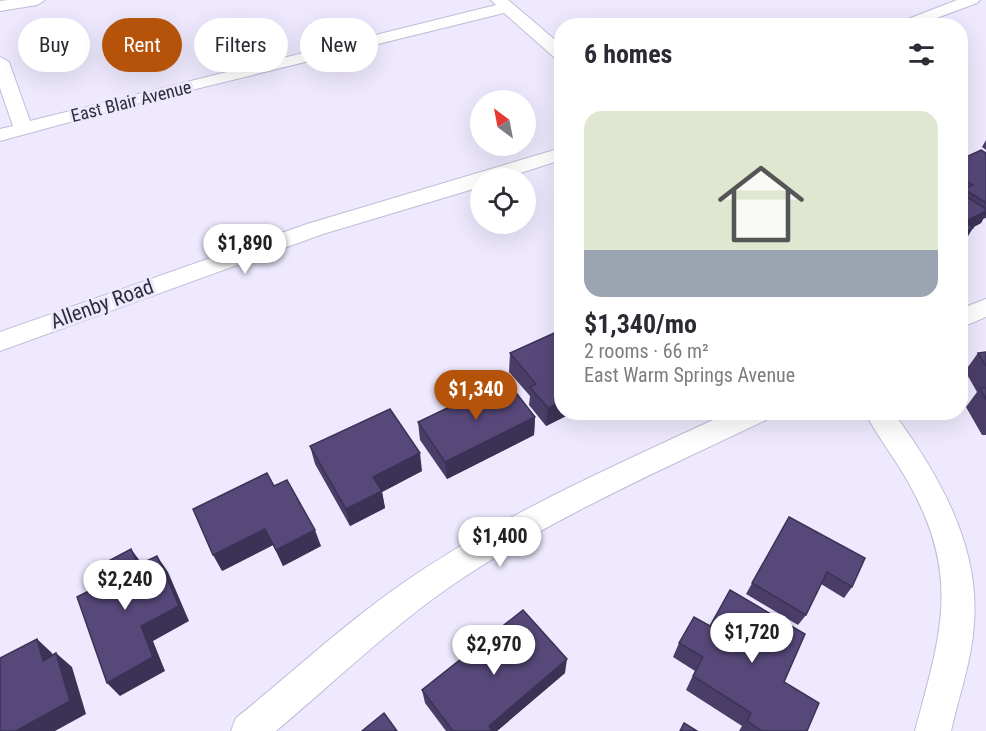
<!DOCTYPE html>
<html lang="en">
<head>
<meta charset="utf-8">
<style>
	body { margin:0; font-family:"Roboto Condensed",sans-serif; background:#f2f2f3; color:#2b2b33; height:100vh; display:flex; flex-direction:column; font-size:22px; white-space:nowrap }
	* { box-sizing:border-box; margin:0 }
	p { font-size:20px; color:#7c7c81 }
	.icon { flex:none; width:33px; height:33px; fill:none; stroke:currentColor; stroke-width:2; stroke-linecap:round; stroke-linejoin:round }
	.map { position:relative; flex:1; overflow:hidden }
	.panel { position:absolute; left:554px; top:18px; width:414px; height:402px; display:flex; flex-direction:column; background:#fff; border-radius:24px; box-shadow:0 6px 24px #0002 }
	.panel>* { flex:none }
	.hud { position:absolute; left:18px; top:18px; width:446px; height:54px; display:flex; gap:12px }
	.needle { width:39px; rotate:328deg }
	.fabs { position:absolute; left:470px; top:90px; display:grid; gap:12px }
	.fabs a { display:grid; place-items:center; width:66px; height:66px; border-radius:50%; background:#fff; box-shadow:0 6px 24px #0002; font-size:30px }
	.price { position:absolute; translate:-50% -51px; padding:0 14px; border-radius:21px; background:#fff; color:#222; font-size:20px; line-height:39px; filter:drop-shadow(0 2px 3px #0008) }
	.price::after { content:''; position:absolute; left:50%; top:36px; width:18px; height:14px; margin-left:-9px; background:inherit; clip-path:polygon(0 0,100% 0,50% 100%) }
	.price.selected { background:#b45309; color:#fff }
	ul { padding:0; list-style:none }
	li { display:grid; align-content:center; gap:12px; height:318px; padding:0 30px }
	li+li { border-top:2px solid #e1e1e2 }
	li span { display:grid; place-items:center; height:186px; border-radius:18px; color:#555 }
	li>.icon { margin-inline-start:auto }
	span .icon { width:108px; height:108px; fill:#fffc; stroke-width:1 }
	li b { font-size:26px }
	h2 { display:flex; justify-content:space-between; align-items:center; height:72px; padding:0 30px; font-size:26px }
	.tag { padding:0 21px; border-radius:27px; background:#fff; box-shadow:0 6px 24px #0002; font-size:21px; line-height:54px }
	.tag.selected { background:#b45309; color:#fff }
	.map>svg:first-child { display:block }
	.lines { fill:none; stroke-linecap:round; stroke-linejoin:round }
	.minor-casing { stroke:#c2bcd6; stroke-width:2 }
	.minor { fill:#fff; fill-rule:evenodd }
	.wall { fill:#4a3e68 }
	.shaded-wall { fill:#3c3255 }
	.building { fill:#564879; stroke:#3c3255; stroke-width:1.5 }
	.labels { text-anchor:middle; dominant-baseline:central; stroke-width:6; stroke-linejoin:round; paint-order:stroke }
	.far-street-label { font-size:18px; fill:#302e38; stroke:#eee9fe }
	.street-label { font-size:21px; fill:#302e38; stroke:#eee9fe }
</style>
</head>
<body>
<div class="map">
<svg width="986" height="731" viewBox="0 0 986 731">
	<rect width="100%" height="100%" fill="#eee9fe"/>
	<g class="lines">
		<defs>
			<path id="minor" d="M8,0H45L37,5L0,11V1Z
				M491,0H508L513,4L561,45V59L555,58L504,13L147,101L0,141V129L13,126L0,88V57L9,62L30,121L496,5Z
				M957,0H980L977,3L915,26H890Z
				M561,148V160L505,178H480V187L323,234L0,351V332L307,224Z
				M986,299V317L960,328V309Z
				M730,412H770L766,420C659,471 547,520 448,588C387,631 333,683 276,731H231L236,718C292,673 344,624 403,583C504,513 619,464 730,412Z
				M865,412H893C938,473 980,545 974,623C972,660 959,695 951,731H915C939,640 961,581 913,491C899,463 879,440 865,412Z"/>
		</defs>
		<use href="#minor" class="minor-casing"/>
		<use href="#minor" class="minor"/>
	</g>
	<path class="wall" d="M986,140V150L982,147Z
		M986,153V218L983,219L981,223L972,228L965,241L960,244V198L961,196L960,195V155L964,158Z
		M986,352V435H982L966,407L977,392L965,371L978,353Z
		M510,353L561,412H574L546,426L529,405L530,396L509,372Z
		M535,417L534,435L447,479L420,440L418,422Z
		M310,446L422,471L382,492L385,508L350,526L315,464Z
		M274,486L321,546L283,566L273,545L222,571Z
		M789,517L852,587L844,598L821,584L806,615L798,625L746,594Z
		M679,643L784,682L807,731H739L742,726L686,690L695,671L673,657Z
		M565,673L497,731H446L425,703L422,690Z"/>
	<path class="shaded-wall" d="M986,211V214L981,223L960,234L964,222Z
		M973,228L965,241L960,244V234Z
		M561,402V412H574L546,426L548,408Z
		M535,417L534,435L447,479L445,462Z
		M420,453L422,471L382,492L385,508L350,526L346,509L373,477Z
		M265,529L273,545L222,571L213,555Z
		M315,530L321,546L283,566L276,550Z
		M131,549L143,565H138Z
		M157,556L168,572L189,621L153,641L165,671L120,696L107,683L141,626Z
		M37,639L52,653L59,675L43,661Z
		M56,653L72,667L86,714L55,731H16Z
		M567,659L565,673L497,731H489V726Z"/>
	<path class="building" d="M981,150L986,153V203L964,189L973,185L960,178V155L964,158Z
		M967,197L986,209V211L964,222L973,228L960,234V199L961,200Z
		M561,330V402L548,408L530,387L536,384L510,353Z
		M986,352V366L978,353Z
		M506,380L535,417L445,462L418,422Z
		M980,388H986V400Z
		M390,409L420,453L373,477L382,491L346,509L310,446Z
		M267,473L274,486L287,480L315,530L276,550L265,529L213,555L193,509Z
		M789,517L865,558L852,587L827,572L806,615L752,583Z
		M131,549L138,565L157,556L179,606L141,626L153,657L107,683L77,597L103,584L97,567Z
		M730,590L805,634L784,682L819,703L807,731H762L747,721L751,713L693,676L703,657L679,643L694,617L710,626Z
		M523,610L567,659L489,726L492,731H453L422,690Z
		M37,639L43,661L56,653L70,701L16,731H0V658Z
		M384,713L397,731H362Z
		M684,723L697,731H680Z"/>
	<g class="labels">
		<g class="far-street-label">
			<text transform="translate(131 101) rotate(-14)">East Blair Avenue</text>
		</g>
		<g class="street-label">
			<text transform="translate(102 304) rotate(-20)">Allenby Road</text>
		</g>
	</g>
</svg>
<div class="fabs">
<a><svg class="needle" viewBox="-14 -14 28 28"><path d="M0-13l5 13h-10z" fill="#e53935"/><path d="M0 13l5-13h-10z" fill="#7c7c81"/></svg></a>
<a><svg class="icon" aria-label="locate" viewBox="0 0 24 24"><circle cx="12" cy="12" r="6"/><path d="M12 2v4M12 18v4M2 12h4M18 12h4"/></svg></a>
</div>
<b class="price" style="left:245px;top:275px">$1,890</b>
<b class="price selected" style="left:476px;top:421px">$1,340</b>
<b class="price" style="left:500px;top:568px">$1,400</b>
<b class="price" style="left:125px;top:611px">$2,240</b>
<b class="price" style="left:752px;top:664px">$1,720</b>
<b class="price" style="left:494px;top:676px">$2,970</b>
<div class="hud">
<a class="tag">Buy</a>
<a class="tag selected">Rent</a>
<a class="tag">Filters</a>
<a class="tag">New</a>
</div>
<section class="panel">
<h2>6 homes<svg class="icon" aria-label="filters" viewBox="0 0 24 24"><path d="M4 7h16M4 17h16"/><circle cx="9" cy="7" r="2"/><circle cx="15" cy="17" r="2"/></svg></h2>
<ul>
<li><span style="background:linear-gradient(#dfe7d0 75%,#9aa5b1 0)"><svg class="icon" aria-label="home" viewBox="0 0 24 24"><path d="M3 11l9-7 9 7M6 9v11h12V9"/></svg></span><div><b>$1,340/mo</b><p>2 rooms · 66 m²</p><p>East Warm Springs Avenue</p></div></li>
</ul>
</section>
</div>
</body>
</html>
